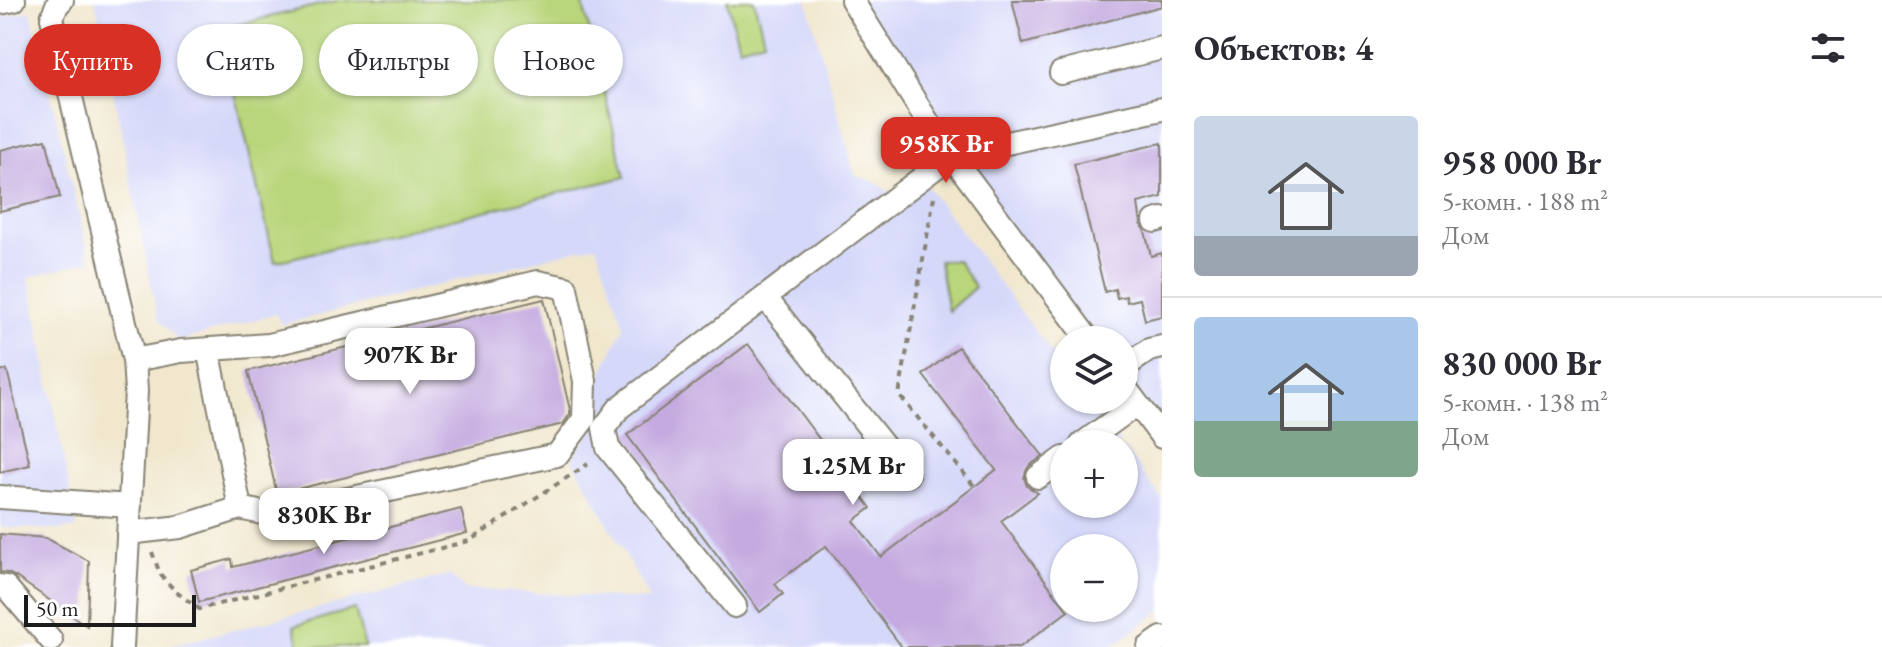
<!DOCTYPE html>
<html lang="ru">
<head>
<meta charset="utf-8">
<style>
	body { margin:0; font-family:"EB Garamond",serif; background:#f2f2f3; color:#2b2b33; height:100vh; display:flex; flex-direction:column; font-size:30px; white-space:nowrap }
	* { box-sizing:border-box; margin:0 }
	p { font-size:26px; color:#7c7c81 }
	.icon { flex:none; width:44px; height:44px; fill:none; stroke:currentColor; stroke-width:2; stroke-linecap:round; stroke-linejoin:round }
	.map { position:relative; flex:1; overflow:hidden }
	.details { display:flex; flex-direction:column; background:#fff; width:720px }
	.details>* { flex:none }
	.guide { position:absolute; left:24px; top:24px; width:760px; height:72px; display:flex; gap:16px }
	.tools { position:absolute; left:1050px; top:326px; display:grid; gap:16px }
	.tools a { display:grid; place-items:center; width:88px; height:88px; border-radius:50%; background:#fff; box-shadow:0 2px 6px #0004; font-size:40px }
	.scale { position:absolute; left:24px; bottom:20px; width:172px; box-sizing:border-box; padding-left:8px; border:4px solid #1c1c1c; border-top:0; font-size:22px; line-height:28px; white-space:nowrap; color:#1c1c1c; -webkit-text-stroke:6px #fff; paint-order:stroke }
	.price { position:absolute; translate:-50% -68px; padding:0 18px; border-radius:16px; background:#fff; color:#222; font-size:26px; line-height:52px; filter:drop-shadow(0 2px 4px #0008) }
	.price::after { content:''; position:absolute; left:50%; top:48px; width:24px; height:18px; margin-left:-12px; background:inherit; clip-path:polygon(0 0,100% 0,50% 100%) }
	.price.current { background:#d93025; color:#fff }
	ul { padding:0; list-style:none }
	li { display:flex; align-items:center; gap:24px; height:200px; padding:0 32px }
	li+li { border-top:2px solid #e1e1e2 }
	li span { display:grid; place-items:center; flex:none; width:224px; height:160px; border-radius:8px; color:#555 }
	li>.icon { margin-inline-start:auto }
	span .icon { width:96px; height:96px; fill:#fffc; stroke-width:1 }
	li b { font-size:34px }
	h2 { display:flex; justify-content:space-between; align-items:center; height:96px; padding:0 32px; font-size:34px }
	.pill { padding:0 28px; border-radius:36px; background:#fff; box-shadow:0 2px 6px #0004; font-size:28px; line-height:72px }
	.pill.current { background:#d93025; color:#fff }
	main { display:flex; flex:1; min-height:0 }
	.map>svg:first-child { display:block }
	.built { fill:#d5d8f9; fill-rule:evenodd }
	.green { fill:#b9d67c; stroke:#6a794c; stroke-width:2 }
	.building { fill:#c4aae0 }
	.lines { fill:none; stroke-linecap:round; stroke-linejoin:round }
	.minor-casing { stroke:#868274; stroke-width:26 }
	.path { stroke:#868274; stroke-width:4; stroke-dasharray:6 6; stroke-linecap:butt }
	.minor { stroke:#fff; stroke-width:22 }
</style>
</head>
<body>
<main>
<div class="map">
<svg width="1162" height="647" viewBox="0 0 1162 647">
	<rect width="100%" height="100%" fill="#fff"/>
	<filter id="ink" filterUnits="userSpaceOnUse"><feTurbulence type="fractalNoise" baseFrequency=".0125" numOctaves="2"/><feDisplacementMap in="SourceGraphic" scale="16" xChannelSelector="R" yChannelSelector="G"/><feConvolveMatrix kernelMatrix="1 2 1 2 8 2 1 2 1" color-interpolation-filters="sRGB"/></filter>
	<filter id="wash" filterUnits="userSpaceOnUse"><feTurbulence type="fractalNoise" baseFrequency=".006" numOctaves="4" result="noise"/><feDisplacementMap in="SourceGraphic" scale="32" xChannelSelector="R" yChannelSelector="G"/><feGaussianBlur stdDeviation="1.8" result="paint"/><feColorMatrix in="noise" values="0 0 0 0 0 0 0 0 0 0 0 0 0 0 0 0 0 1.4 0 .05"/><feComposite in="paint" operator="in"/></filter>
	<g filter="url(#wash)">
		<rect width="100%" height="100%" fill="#f1e7cd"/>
		<path class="built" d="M95,0H807L855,175L877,183L896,197L920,177L1064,369V400H1088L1121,444H1064V504H1124V448L1162,499V610L1111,647H166L449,575L465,589L650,600L572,458L594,427L595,387L624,326L596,245L281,325L276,314L179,341L158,319ZM1064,548H1124V608H1064Z
			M856,0H1162V458L1120,400H1124V340H1077Z
			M31,11L90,261L29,277L77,528L56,530L0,527V17Z"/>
		<path class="green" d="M340,0H582L625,177L275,262L220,29Z
			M727,0H754L764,40L739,47Z
			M957,260L975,287L948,311L939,261Z
			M355,609L365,647H300L294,626Z"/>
		<g id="blocks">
			<path class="building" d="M1012,0H1162V6L1023,44Z
				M46,139L60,197L0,211V150Z
				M1162,143V197L1138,203L1141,224L1145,231L1151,256L1162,253V316L1145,320L1140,299L1127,302L1126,296L1117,298L1115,289L1105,292L1074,164Z
				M544,299L570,410V414L563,424L277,494L248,371Z
				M748,344L871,508L854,521L881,557L996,470L923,375L958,347L1043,456L1029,466L1026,471L1024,478L1027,486L1038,493L1001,521L1068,611L1020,647H902L826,546L775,584L783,594L760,612L627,435Z
				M7,370L30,465L0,472V371Z
				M461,509L467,533L199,602L191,570L232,559L233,567Z
				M0,534L46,538L89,561L87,626L16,577L8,573L0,572Z"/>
		</g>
	</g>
	<g filter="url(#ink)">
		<use href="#blocks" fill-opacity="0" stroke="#868274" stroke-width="2"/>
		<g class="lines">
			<defs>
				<path id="minor" d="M62,0L57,5L52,18L134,360L136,391L122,647
					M852,0L936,135L1089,340
					M0,3L14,0
					M1061,73L1162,48
					M1155,221L1162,219
					M765,297L907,475
					M134,360L181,351L269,345L538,282L566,288L585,381L584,419L557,455L271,515L240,508L208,349
					M1124,367L1149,350L1162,347
					M1124,386L1162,437
					M1082,444L1137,404
					M1038,477L1064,458
					M0,497L130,506
					M128,533L180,527L240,508
					M0,586L6,587L51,640
					M735,606L608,448L604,428L619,408L952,155L1162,109
					M1149,647L1162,638"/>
			</defs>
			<use href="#minor" class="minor-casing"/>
			<path class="path" d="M934,197L899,395L975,487
				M152,552L160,574L175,591L199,609L469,541L588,464"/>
			<use href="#minor" class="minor"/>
		</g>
	</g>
</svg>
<div class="tools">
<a><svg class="icon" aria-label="layers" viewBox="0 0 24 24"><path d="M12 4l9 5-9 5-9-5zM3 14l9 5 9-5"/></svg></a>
<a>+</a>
<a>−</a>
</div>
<div class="scale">50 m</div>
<b class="price current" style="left:946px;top:185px">958K Br</b>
<b class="price" style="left:410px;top:396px">907K Br</b>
<b class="price" style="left:853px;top:507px">1.25M Br</b>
<b class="price" style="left:324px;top:556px">830K Br</b>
<div class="guide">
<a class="pill current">Купить</a>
<a class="pill">Снять</a>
<a class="pill">Фильтры</a>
<a class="pill">Новое</a>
</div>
</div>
<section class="details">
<h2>Объектов: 4<svg class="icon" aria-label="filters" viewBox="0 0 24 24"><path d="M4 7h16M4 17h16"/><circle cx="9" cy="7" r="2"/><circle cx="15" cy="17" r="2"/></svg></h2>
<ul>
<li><span style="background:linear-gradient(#c9d6e8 75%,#9aa5b1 0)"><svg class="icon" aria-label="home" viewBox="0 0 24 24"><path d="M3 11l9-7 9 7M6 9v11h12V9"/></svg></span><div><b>958 000 Br</b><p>5-комн. · 188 m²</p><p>Дом</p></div></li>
<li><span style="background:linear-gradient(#a9c7e8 65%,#7fa58c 0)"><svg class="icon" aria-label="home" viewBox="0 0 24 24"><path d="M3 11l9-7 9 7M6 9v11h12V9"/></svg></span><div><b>830 000 Br</b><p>5-комн. · 138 m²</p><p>Дом</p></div></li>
</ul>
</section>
</main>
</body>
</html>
